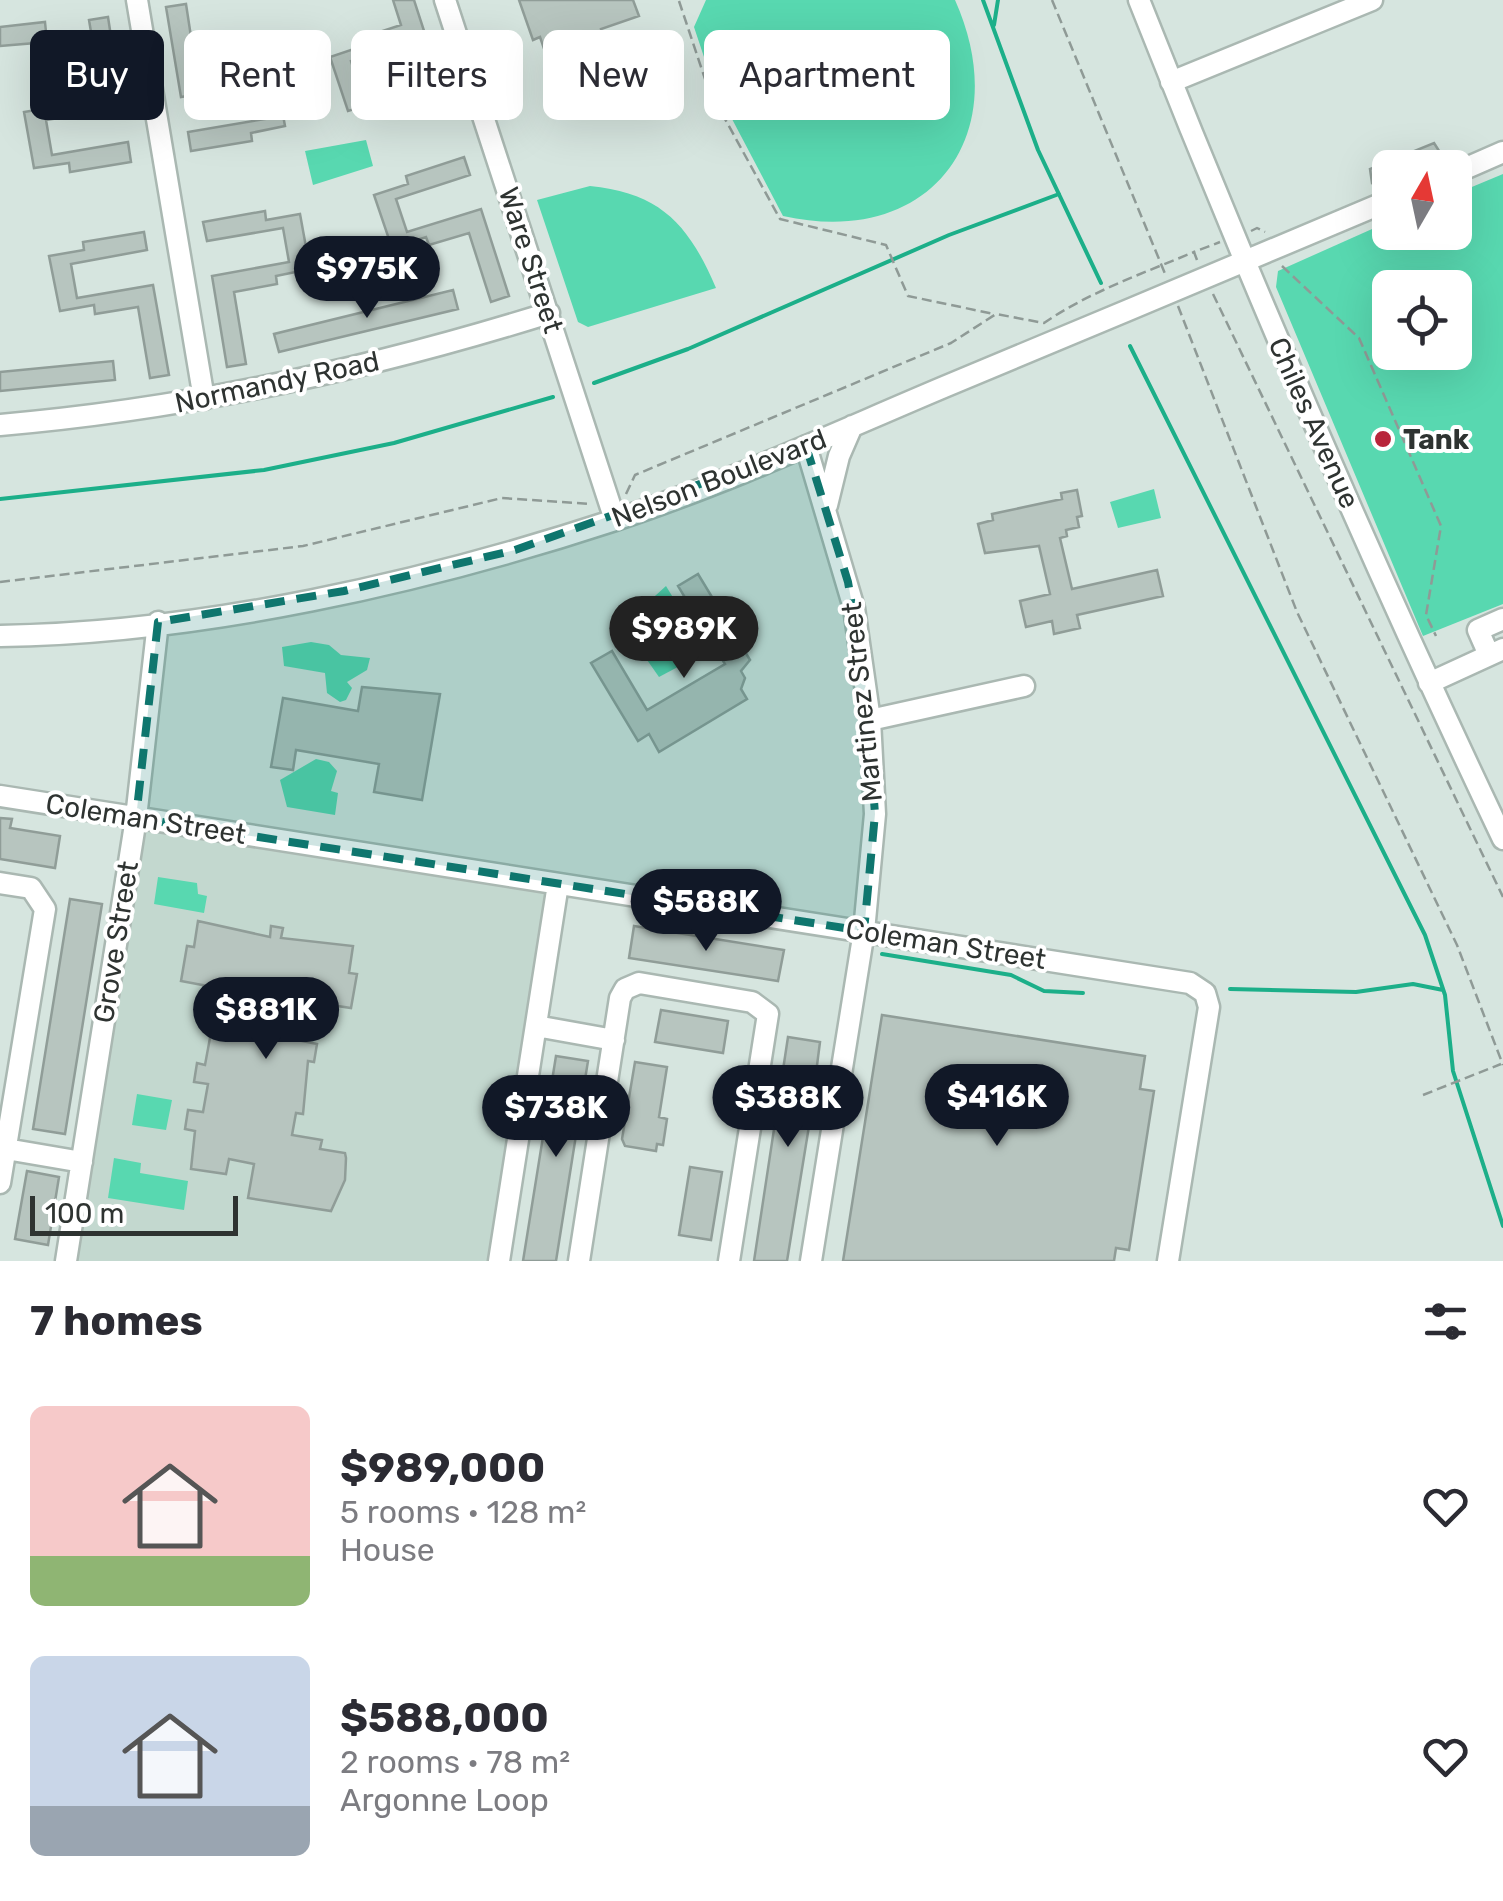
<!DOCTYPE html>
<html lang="en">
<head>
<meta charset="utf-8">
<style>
	body { margin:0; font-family:Rubik,sans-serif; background:#f2f2f3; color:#2b2b33; height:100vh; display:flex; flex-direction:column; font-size:38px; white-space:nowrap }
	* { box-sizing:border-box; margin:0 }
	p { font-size:32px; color:#7c7c81 }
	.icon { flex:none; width:55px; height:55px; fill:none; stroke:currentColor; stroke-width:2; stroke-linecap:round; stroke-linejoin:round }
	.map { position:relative; height:1261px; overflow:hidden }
	.details { display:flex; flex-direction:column; background:#fff; flex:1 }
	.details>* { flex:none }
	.banner { position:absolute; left:30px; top:30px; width:1000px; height:90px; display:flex; gap:20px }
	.needle { width:65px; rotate:9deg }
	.controls { position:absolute; left:1372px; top:150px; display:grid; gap:20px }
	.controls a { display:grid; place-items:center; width:100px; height:100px; border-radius:15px; background:#fff; box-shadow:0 10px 40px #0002; font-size:50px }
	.scale { position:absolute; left:30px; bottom:25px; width:208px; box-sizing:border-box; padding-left:10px; border:5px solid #2e3331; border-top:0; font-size:28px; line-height:35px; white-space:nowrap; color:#2e3331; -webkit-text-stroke:8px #fff; paint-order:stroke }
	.price { position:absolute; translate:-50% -85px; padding:0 22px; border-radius:35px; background:#111827; color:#fff; font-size:32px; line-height:65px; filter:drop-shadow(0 2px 5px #0008) }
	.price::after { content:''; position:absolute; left:50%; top:60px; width:30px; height:22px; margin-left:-15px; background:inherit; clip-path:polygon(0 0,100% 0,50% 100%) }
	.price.on { background:#222; color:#fff }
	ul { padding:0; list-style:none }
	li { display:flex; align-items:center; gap:30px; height:250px; padding:0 30px }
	li span { display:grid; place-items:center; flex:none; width:280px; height:200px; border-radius:15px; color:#555 }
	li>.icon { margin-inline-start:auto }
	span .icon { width:120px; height:120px; fill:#fffc; stroke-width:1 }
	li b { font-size:42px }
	h2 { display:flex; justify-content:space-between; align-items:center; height:120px; padding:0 30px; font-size:42px }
	.chip { padding:0 35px; border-radius:15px; background:#fff; box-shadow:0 10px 40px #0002; font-size:35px; line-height:90px }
	.chip.on { background:#111827; color:#fff }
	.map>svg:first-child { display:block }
	.built { fill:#c3d8cf }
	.green { fill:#58d8b0; fill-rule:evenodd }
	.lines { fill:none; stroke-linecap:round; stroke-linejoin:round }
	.stream { stroke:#1caf89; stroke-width:4 }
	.building { fill:#b7c5bf; stroke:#909d98; stroke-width:2.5 }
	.minor-casing { stroke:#aab8b2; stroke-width:25 }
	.path { stroke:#8f9a96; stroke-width:2.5; stroke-dasharray:10 5; stroke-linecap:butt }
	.minor { stroke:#fff; stroke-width:20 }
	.marked { fill:#0f766e; fill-opacity:0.2; stroke:#0f766e; stroke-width:8; stroke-dasharray:20 12; stroke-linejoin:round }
	.poi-dot { fill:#b8263b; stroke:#fff; stroke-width:4 }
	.labels { text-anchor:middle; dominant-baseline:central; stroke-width:8; stroke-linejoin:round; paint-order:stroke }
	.street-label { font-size:28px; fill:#2e3331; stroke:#fff }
	.poi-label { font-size:28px; font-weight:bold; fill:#2e3331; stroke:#fff; text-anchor:start }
</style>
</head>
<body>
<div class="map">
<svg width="1503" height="1261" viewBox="0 0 1503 1261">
	<rect width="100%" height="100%" fill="#d6e5df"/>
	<path class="built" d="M136,818L558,884L499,1261H66Z"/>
	<path class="green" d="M706,0H955C1016,136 930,249 783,216L712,81L694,27Z
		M366,140L373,166L313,185L305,151Z
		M1503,174V604L1423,636L1276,287L1278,271L1390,221V232H1455V194ZM1390,288H1455V352H1390Z
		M590,186C661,193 689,225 716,288L588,327L578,322L537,200Z
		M1154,489L1161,518L1118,528L1110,502Z
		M666,586L697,637L691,639L692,650L681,652L689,661L659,677L638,647L651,630L645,605Z
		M311,642L329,645L341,655L370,658L367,670L347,682L352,688L346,700L340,702L327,693L325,673L284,666L282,647Z
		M316,759L329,762L337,771L331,791L338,793L335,815L287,807L280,780Z
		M158,877L197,883L198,894L207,896L204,913L154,904Z
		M137,1094L172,1100L166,1130L132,1125Z
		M114,1158L141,1163L140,1173L188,1181L184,1210L108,1198Z"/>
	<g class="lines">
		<path class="stream" d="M983,0L1038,150L1101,283
			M994,25L998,0
			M1130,346L1425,935L1445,995L1453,1071L1503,1226
			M594,383L688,349L949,235L1059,194
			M0,499L264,470L394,443L553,397
			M882,954L1011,975L1044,991L1083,993
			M1230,989L1356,992L1413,984L1443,990"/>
	</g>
	<path class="building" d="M393,0H414L426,37L351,61L362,95L436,71L442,89L383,108L381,101L348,111L330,57L363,46L361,38L401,25Z
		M519,0H633L639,16L601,29L604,40L593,43L601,68L579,75L588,101L565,109L540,37L533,40Z
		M186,4L197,76L240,69L242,77L275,71L285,126L251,133L252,141L191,151L188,132L265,119L259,84L181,97L166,7Z
		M108,17L122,108L46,120L52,155L128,142L131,162L70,172L69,163L34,168L24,112L60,106L58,98L101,91L89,20Z
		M45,22L47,42L0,46V27Z
		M1434,143L1441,154L1427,164L1390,168V179L1372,183L1370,169Z
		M464,157L470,175L396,199L407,232L481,209L509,296L491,302L469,233L429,245L426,237L392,248L374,195L408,184L406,176Z
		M265,211L266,220L300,214L310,269L276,276L277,284L234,292L246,364L227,367L212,276L289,262L283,228L207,241L203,222Z
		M144,232L147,250L71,264L77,298L153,285L169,375L150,378L138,307L95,314L94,305L60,311L49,256L84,250L83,242Z
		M453,290L458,309L279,352L274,334Z
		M113,361L115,380L0,391V372Z
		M1077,490L1082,516L1077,517L1079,527L1066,530L1067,536L1060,538L1072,589L1157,570L1163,596L1077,615L1080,628L1054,634L1052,621L1026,627L1020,601L1050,594L1039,546L985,553L978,524L993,520L992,514L1062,499L1061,493Z
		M698,574L750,660L741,671L745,678L741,689L747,699L659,752L649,734L638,741L591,663L612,651L647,710L725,664L678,586Z
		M362,687L440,694L422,800L374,792L379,764L296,750L293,770L271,767L283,698L358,711Z
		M0,818L12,819L10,828L60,836L55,868L0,859Z
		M70,899L102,904L65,1134L33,1129Z
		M198,921L270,937L271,926L283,928L281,938L353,946L349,973L357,974L351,1008L298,1000L292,1039L317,1044L314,1062L308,1061L303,1114L296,1113L292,1135L322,1140L320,1149L345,1153L346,1158L345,1180L331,1211L248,1198L254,1164L229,1159L226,1174L191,1169L195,1131L185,1129L188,1110L203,1112L208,1084L194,1082L197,1063L205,1065L212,1027L240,1030L245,993L181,981L187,946L194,947Z
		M634,926L784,950L778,981L629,958Z
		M661,1010L728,1021L723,1053L655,1042Z
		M882,1015L1145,1056L1140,1089L1154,1091L1129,1250L1116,1248L1114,1261H843Z
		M788,1037L820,1042L810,1120L787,1261H754Z
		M556,1056L588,1061L577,1129L556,1261H523Z
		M635,1062L667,1067L659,1117L667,1119L663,1145L657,1144L656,1151L625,1146L622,1139Z
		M690,1167L722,1172L711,1240L679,1235Z
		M27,1171L59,1177L48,1245L15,1239Z"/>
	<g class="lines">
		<defs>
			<path id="minor" d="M137,0L204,399
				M445,0L615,520
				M1139,0C1251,284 1372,564 1503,839
				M1171,82L1372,0
				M1455,173L1503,152
				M0,425C187,409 370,369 549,313
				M806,446L854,608L870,720L875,814L864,931L811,1261
				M827,505L839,456L852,426
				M0,636C202,633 423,583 615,520C727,483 835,433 944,387C1093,325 1241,263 1390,200
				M1489,655L1478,630L1503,619
				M1429,683L1503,649
				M870,720L1024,686
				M0,796L1190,983L1205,993L1209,1007L1168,1261
				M0,883L31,888L45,909L0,1183
				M536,1026L614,1040
				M6,1149L82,1162
				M66,1261L136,818L158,622
				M499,1261L558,884
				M579,1261L620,998L625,989L639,983L752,1002L768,1014L729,1261"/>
		</defs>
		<use href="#minor" class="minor-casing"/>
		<path class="path" d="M1052,0L1166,276
			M679,1L708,88L780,219L886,245L908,296L994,314
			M1428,168L1440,162
			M1251,231L1257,228L1265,232
			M1197,260L1194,252L1220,242
			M1282,266L1359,338L1441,526L1426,615L1436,636
			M1213,294L1503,897
			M1178,306L1297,612L1457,945L1503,1065
			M626,494L635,475L951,343L996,314L1044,323C1089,292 1144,273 1194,252
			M0,582L303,546L502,498L590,504
			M1423,1095L1501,1064"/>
		<use href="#minor" class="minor"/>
	</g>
	<path class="marked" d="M806,446L848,582L865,679L875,814L864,931L136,818L158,622L344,591L515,550Z"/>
	<circle class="poi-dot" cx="1383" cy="439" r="10"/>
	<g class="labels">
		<g class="street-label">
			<text transform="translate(531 260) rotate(72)">Ware Street</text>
			<text transform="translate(277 382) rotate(-12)">Normandy Road</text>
			<text transform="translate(1314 423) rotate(66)">Chiles Avenue</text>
			<text transform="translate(719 478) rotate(-21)">Nelson Boulevard</text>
			<text transform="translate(862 702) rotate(-96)">Martinez Street</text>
			<text transform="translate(146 819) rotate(9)">Coleman Street</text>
			<text transform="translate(116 942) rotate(-81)">Grove Street</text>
			<text transform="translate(946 944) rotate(9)">Coleman Street</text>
		</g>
		<g class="poi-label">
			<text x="1403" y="439">Tank</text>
		</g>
	</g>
</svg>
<div class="controls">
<a><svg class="needle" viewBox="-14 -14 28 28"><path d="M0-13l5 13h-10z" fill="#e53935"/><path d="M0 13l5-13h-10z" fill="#7c7c81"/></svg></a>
<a><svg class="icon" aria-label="locate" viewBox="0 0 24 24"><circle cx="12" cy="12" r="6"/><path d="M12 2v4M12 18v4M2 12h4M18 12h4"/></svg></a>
</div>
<div class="scale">100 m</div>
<b class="price" style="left:367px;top:321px">$975K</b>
<b class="price on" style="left:684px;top:681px">$989K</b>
<b class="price" style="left:706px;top:954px">$588K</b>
<b class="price" style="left:266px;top:1062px">$881K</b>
<b class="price" style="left:997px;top:1149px">$416K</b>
<b class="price" style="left:788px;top:1150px">$388K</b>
<b class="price" style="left:556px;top:1160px">$738K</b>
<div class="banner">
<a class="chip on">Buy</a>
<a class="chip">Rent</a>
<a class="chip">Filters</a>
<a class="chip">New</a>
<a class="chip">Apartment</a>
</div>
</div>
<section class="details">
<h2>7 homes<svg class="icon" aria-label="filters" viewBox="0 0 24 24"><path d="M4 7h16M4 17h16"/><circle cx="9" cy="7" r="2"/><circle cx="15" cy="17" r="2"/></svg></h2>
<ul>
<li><span style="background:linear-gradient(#f6c9c9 75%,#8fb573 0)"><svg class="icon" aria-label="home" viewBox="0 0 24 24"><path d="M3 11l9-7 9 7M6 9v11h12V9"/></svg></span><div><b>$989,000</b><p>5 rooms · 128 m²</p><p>House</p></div><svg class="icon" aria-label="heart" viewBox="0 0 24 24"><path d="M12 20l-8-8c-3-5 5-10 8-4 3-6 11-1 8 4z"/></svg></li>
<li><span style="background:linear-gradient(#c9d6e8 75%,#9aa5b1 0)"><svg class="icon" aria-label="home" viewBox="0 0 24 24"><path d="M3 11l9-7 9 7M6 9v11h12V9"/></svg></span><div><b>$588,000</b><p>2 rooms · 78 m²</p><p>Argonne Loop</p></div><svg class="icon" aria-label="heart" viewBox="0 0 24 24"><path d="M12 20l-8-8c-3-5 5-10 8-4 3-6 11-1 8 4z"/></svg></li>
</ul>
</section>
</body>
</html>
